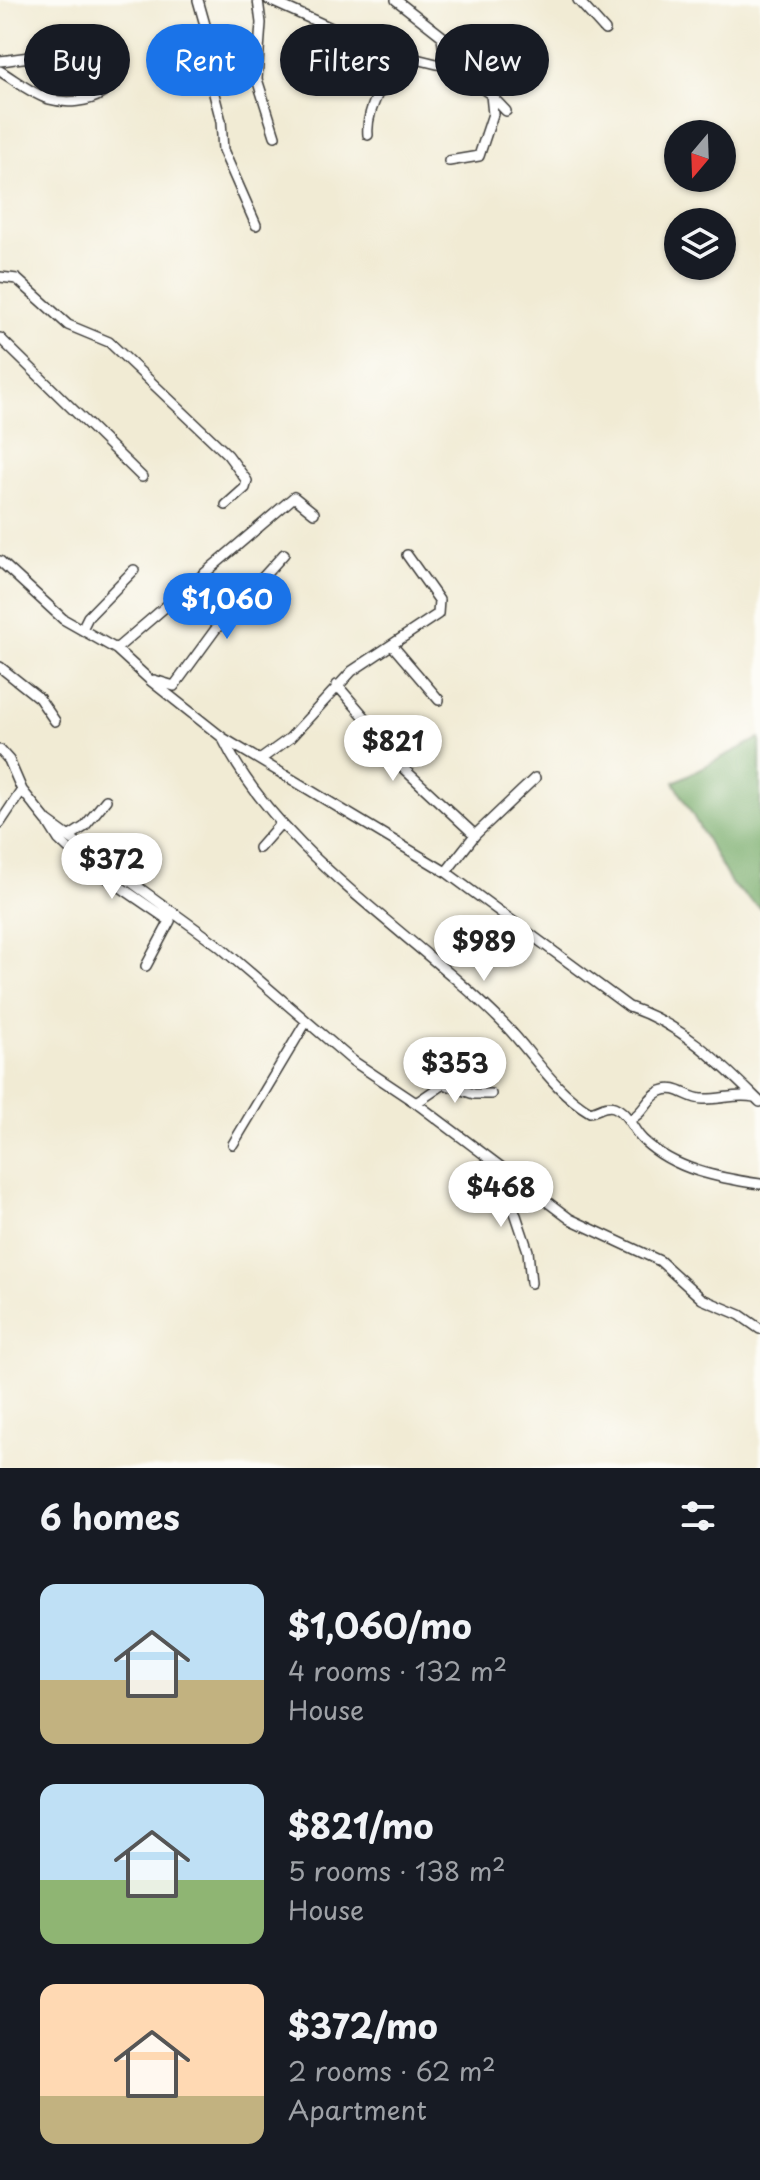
<!DOCTYPE html>
<html lang="en">
<head>
<meta charset="utf-8">
<style>
	body { margin:0; font-family:"Playpen Sans",sans-serif; background:#242831; color:#f1f3f6; height:100vh; display:flex; flex-direction:column; font-size:30px; white-space:nowrap }
	* { box-sizing:border-box; margin:0 }
	p { font-size:26px; color:#9ea1a6 }
	.icon { flex:none; width:44px; height:44px; fill:none; stroke:currentColor; stroke-width:2; stroke-linecap:round; stroke-linejoin:round }
	.map { position:relative; height:1468px; overflow:hidden }
	.sheet { display:flex; flex-direction:column; background:#171b24; flex:1 }
	.sheet>* { flex:none }
	.hud { position:absolute; left:24px; top:24px; width:712px; height:72px; display:flex; gap:16px }
	.needle { width:52px; rotate:199deg }
	.controls { position:absolute; left:664px; top:120px; display:grid; gap:16px }
	.controls a { display:grid; place-items:center; width:72px; height:72px; border-radius:50%; background:#171b24; box-shadow:0 2px 6px #0004; font-size:40px }
	.price { position:absolute; translate:-50% -68px; padding:0 18px; border-radius:28px; background:#fff; color:#222; font-size:26px; line-height:52px; filter:drop-shadow(0 2px 4px #0008) }
	.price::after { content:''; position:absolute; left:50%; top:48px; width:24px; height:18px; margin-left:-12px; background:inherit; clip-path:polygon(0 0,100% 0,50% 100%) }
	.price.active { background:#1a73e8; color:#fff }
	ul { padding:0; list-style:none }
	li { display:flex; align-items:center; gap:24px; height:200px; padding:0 40px }
	li span { display:grid; place-items:center; flex:none; width:224px; height:160px; border-radius:16px; color:#555 }
	li>.icon { margin-inline-start:auto }
	span .icon { width:96px; height:96px; fill:#fffc; stroke-width:1 }
	li b { font-size:34px }
	h2 { display:flex; justify-content:space-between; align-items:center; height:96px; padding:0 40px; font-size:34px }
	.tag { padding:0 28px; border-radius:36px; background:#171b24; box-shadow:0 2px 6px #0004; font-size:28px; line-height:72px }
	.tag.active { background:#1a73e8; color:#fff }
	.map>svg:first-child { display:block }
	.forest { fill:#74aa67; stroke:#486342; stroke-width:2 }
	.lines { fill:none; stroke-linecap:round; stroke-linejoin:round }
	.minor-casing { stroke:#3c3b38; stroke-width:12 }
	.minor { stroke:#fff; stroke-width:9 }
</style>
</head>
<body>
<div class="map">
<svg width="760" height="1468" viewBox="0 0 760 1468">
	<rect width="100%" height="100%" fill="#fdfcf7"/>
	<filter id="ink" filterUnits="userSpaceOnUse"><feTurbulence type="fractalNoise" baseFrequency=".0125" numOctaves="2"/><feDisplacementMap in="SourceGraphic" scale="16" xChannelSelector="R" yChannelSelector="G"/><feConvolveMatrix kernelMatrix="1 2 1 2 8 2 1 2 1" color-interpolation-filters="sRGB"/></filter>
	<filter id="wash" filterUnits="userSpaceOnUse"><feTurbulence type="fractalNoise" baseFrequency=".006" numOctaves="4" result="noise"/><feDisplacementMap in="SourceGraphic" scale="32" xChannelSelector="R" yChannelSelector="G"/><feGaussianBlur stdDeviation="1.8" result="paint"/><feColorMatrix in="noise" values="0 0 0 0 0 0 0 0 0 0 0 0 0 0 0 0 0 1.4 0 .05"/><feComposite in="paint" operator="in"/></filter>
	<g filter="url(#wash)">
		<rect width="100%" height="100%" fill="#f1ebd4"/>
		<path class="forest" d="M760,738V908L732,885L674,782Z"/>
	</g>
	<g filter="url(#ink)">
		<g class="lines">
			<defs>
				<path id="minor" d="M198,0L209,39L212,86L221,121L223,150L256,225
					M258,0L261,23L257,79L275,136
					M269,0L338,31H366L400,55L449,67L489,93L506,111
					M396,0L442,36L443,46
					M578,0L605,30
					M0,61C35,57 67,49 103,49C138,90 84,109 49,99C32,94 15,80 0,71
					M368,135C365,103 393,80 388,48
					M449,161L479,156L493,114L491,95
					M0,277L17,279L68,325L109,342L228,455L247,481L245,488L226,505
					M0,338L142,477
					M0,561L63,619L116,649L151,681L223,738L446,872L629,1007C683,1025 720,1063 760,1102
					M83,627L88,617L134,570
					M392,645L439,700
					M116,649L294,497L314,513
					M0,667L39,698L55,721
					M154,680L174,686L215,630L284,554
					M337,685L375,729L390,756L475,835L446,872
					M223,739C278,853 417,935 505,1025C534,1055 553,1090 590,1112C599,1110 606,1104 614,1107C629,1113 632,1130 643,1140C675,1170 719,1178 760,1184
					M0,750L9,760L22,790L47,821L218,945L353,1061L416,1103L570,1219L660,1261L702,1299L740,1315L760,1329
					M261,759L290,738L352,671L438,614L439,600L407,555
					M0,823L22,790
					M49,824L59,840L78,858L170,921L146,966
					M475,835L535,778
					M70,836L84,827L106,800
					M259,848L281,823
					M416,1103L444,1084L474,1094H491
					M629,1120C644,1114 647,1097 661,1091C678,1084 687,1099 703,1099C721,1100 736,1093 754,1097
					M233,1144L306,1022
					M501,1171L528,1251L531,1283"/>
			</defs>
			<use href="#minor" class="minor-casing"/>
			<use href="#minor" class="minor"/>
		</g>
	</g>
</svg>
<div class="controls">
<a><svg class="needle" viewBox="-14 -14 28 28"><path d="M0-13l5 13h-10z" fill="#e53935"/><path d="M0 13l5-13h-10z" fill="#9ea1a6"/></svg></a>
<a><svg class="icon" aria-label="layers" viewBox="0 0 24 24"><path d="M12 4l9 5-9 5-9-5zM3 14l9 5 9-5"/></svg></a>
</div>
<b class="price active" style="left:227px;top:641px">$1,060</b>
<b class="price" style="left:393px;top:783px">$821</b>
<b class="price" style="left:112px;top:901px">$372</b>
<b class="price" style="left:484px;top:983px">$989</b>
<b class="price" style="left:455px;top:1105px">$353</b>
<b class="price" style="left:501px;top:1229px">$468</b>
<div class="hud">
<a class="tag">Buy</a>
<a class="tag active">Rent</a>
<a class="tag">Filters</a>
<a class="tag">New</a>
</div>
</div>
<section class="sheet">
<h2>6 homes<svg class="icon" aria-label="filters" viewBox="0 0 24 24"><path d="M4 7h16M4 17h16"/><circle cx="9" cy="7" r="2"/><circle cx="15" cy="17" r="2"/></svg></h2>
<ul>
<li><span style="background:linear-gradient(#bfe0f5 60%,#c2b280 0)"><svg class="icon" aria-label="home" viewBox="0 0 24 24"><path d="M3 11l9-7 9 7M6 9v11h12V9"/></svg></span><div><b>$1,060/mo</b><p>4 rooms · 132 m²</p><p>House</p></div></li>
<li><span style="background:linear-gradient(#bfe0f5 60%,#8fb573 0)"><svg class="icon" aria-label="home" viewBox="0 0 24 24"><path d="M3 11l9-7 9 7M6 9v11h12V9"/></svg></span><div><b>$821/mo</b><p>5 rooms · 138 m²</p><p>House</p></div></li>
<li><span style="background:linear-gradient(#ffd9b3 70%,#c2b280 0)"><svg class="icon" aria-label="home" viewBox="0 0 24 24"><path d="M3 11l9-7 9 7M6 9v11h12V9"/></svg></span><div><b>$372/mo</b><p>2 rooms · 62 m²</p><p>Apartment</p></div></li>
</ul>
</section>
</body>
</html>
